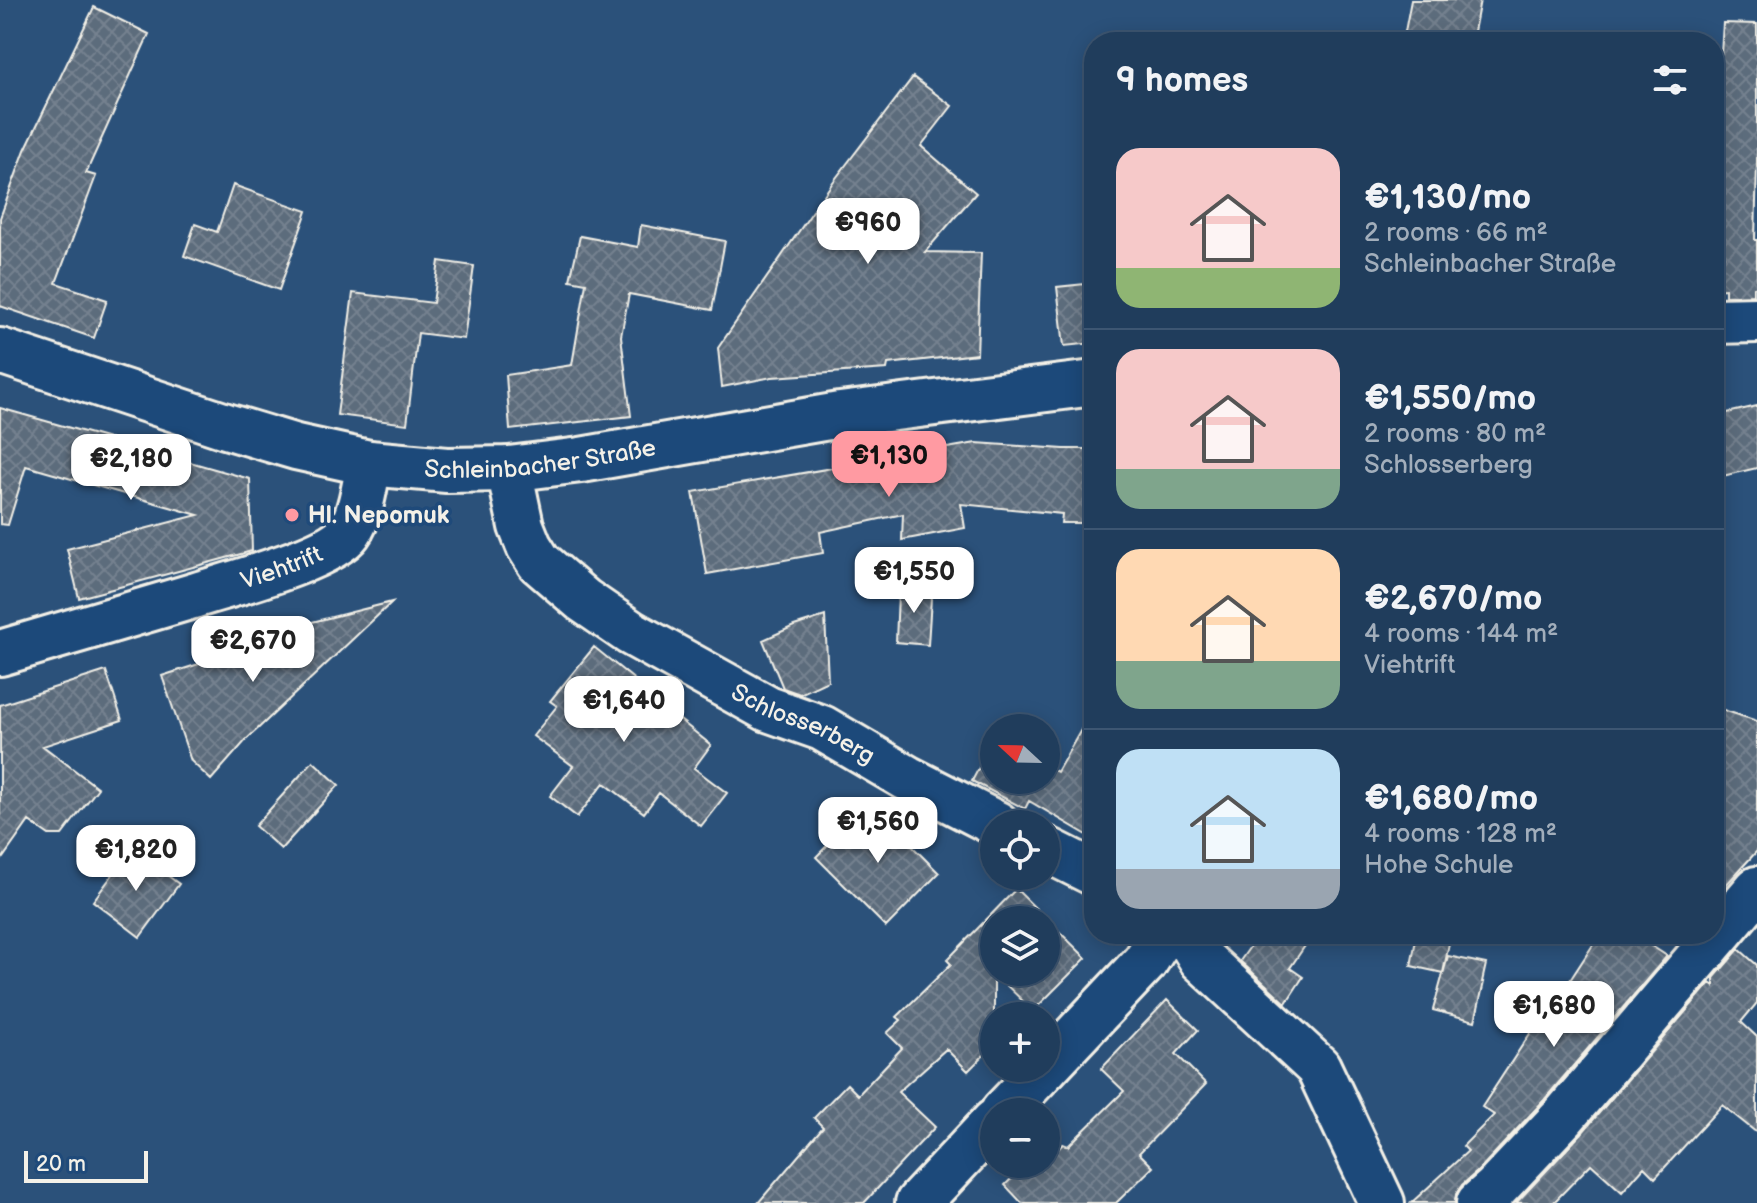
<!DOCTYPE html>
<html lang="en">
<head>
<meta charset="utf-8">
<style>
	body { margin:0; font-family:"Balsamiq Sans",sans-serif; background:#284462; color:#f1f3f6; height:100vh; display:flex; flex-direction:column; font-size:30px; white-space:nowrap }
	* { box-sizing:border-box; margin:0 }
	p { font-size:26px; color:#a2aebb }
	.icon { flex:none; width:44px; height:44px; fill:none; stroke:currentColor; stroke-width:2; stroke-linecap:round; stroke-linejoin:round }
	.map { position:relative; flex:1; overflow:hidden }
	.side { position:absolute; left:1084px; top:32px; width:640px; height:912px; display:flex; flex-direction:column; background:#203d5c; border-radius:32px; box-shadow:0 4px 20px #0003,0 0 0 2px #3d5672 }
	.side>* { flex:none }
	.needle { width:52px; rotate:292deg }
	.fabs { position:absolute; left:980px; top:714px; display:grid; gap:16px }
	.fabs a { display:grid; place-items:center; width:80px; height:80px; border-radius:50%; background:#203d5c; box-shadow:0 4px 20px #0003,0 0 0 2px #3d5672; font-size:40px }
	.scale { position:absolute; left:24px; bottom:20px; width:124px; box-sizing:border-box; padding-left:8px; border:4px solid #f4f1e8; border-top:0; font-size:22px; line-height:28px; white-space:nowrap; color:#f4f1e8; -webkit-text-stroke:6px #1f4a7a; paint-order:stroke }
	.price { position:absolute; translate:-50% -68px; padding:0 18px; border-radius:16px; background:#fff; color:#222; font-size:26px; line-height:52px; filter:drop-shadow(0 2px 4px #0008) }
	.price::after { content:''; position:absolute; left:50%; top:48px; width:24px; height:18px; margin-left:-12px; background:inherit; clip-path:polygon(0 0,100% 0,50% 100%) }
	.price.current { background:#ff9aa2; color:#111 }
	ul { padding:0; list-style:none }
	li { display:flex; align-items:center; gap:24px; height:200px; padding:0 32px }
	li+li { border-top:2px solid #3d5672 }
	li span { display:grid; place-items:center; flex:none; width:224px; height:160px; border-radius:24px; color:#555 }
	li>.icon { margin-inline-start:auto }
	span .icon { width:96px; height:96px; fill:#fffc; stroke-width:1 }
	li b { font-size:34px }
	h2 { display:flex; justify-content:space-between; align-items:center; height:96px; padding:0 32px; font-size:34px }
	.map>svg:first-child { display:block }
	.building { fill:url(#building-cross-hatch); stroke:#f4f1e8; stroke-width:2; fill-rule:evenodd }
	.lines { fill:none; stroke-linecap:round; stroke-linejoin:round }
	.street-casing { stroke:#f4f1e8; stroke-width:50 }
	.secondary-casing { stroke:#f4f1e8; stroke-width:50 }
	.street { stroke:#1f4a7a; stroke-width:44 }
	.secondary { stroke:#1f4a7a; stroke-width:44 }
	.poi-dot { fill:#ff9aa2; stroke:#1f4a7a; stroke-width:3 }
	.labels { text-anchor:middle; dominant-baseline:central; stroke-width:7; stroke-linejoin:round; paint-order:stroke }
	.street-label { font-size:24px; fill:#f4f1e8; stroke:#1f4a7a }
	.poi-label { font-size:24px; font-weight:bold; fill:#f4f1e8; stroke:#1f4a7a; text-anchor:start }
</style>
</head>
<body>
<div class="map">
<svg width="1757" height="1203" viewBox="0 0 1757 1203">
	<defs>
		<pattern id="building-cross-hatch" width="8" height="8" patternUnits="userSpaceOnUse" patternTransform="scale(2)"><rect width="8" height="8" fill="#5c6c7c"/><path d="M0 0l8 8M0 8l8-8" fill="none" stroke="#74818f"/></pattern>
	</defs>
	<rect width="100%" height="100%" fill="#2b517a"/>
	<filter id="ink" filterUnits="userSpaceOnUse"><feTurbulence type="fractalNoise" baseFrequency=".0125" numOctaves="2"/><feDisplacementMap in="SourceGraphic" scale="16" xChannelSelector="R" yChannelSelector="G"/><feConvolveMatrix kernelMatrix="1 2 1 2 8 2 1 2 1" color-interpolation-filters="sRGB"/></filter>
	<g filter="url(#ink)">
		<path class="building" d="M1411,0H1480L1472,42H1403Z
			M94,7L149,34L86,173L96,176L56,283L107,300L94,338L0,306V218L25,150Z
			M1723,23L1757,24V163L1755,240H1757V287H1753V295L1725,296V289L1714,290V256H1724L1718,110H1714V70H1720Z
			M913,77L952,106L921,146L976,193L925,252L981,253L977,354L888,364L887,369L772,377L722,387L718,348L833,182Z
			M233,185L307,211L279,290L184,256L195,224L217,232Z
			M641,225L725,241L712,310L629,294L621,336L631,416L510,430L506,375L572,365L586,283L570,280L580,236L638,247Z
			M439,261L474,266L464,339L418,333L407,424L337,415L353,293L433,303Z
			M1094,283V343L1064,346L1057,287Z
			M1757,406V468L1714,478V416Z
			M0,408L250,479L252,551L79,598L67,549L198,515L26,466L8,525L0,524Z
			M976,443L1064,449H1094V523H1061L1062,514L961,504L965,528L902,540L903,514L820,532L823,553L707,574L693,492Z
			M932,583L928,645L896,642L898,593Z
			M392,602L247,739L211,780L191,761L162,676L242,650L240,640Z
			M825,616L828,681L800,694L783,688L763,640L794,626Z
			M594,647L667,706L665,708L711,745L694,768L727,793L701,826L659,793L644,813L604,783L577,817L550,796L573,766L533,736L557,706L550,701Z
			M106,671L122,720L43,746L98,788L62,835H49L29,821L0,862V705Z
			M1094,707V839L1029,801L1025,809L972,781L994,739V780H1046V766L1057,772Z
			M1714,707L1757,721V851L1714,898Z
			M313,761L339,785L281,849L255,826Z
			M869,803L939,873L886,927L816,857Z
			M132,849L179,884L140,937L93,901Z
			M1016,889L1086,958L1033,1011L994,973V1045L968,1071L946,1049L898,1092L935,1127L864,1203H758L823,1127L814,1118L847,1084L858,1095L902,1048L887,1033L901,1020L897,1017L951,964L947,960ZM994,920H1046V972H994Z
			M1259,934H1313L1290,968L1303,977L1286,1003L1240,961Z
			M1417,934H1451L1443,973L1411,966Z
			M1600,934H1633L1667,956L1544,1100L1478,1171L1462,1185L1456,1194L1455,1203H1411L1468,1151L1463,1146L1494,1115L1482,1107L1548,1006L1552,1008Z
			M1739,949L1757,965V1003L1741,1022L1757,1037V1133L1722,1105L1655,1178L1644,1167L1622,1192L1591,1164L1553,1203H1516L1582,1133L1710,983L1714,986V978Z
			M1448,956L1486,964L1482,982H1484L1475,1021L1433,1010Z
			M1167,1000L1198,1030L1176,1054L1206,1084L1139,1153L1153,1167L1116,1203H1022L1005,1185L1026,1164H1046V1159L1063,1144L1068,1146L1124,1091L1101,1069Z"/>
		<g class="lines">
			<defs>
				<g id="street">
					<path id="s1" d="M509,469L521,526L529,546L539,562L583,600L631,633L768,709L822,728L907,778L997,824"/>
					<path id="s2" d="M0,653C64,634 129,615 193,596C227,585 330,559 349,532C361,516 365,483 369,463"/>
					<path d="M1046,849L1094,873"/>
					<path d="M1186,934L1201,959L1318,1067L1382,1203"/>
					<path d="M1046,1067L1145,962L1163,934"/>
					<path d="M1003,1112L1045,1068"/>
					<path d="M918,1203L994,1122"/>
					<path d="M1479,1203L1495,1189L1563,1117L1757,889"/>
				</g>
				<g id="secondary">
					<path d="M1714,321L1757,320"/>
					<path id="s3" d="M0,351L226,426L296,447L369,463L447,470L509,469L581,460L840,415L1094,383"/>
				</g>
			</defs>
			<use href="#street" class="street-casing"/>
			<use href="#secondary" class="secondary-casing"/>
			<use href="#street" class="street"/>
			<use href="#secondary" class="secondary"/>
		</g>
	</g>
	<circle class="poi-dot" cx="292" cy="515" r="8"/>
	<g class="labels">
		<g class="street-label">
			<text stroke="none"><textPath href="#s3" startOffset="558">Schleinbacher Straße</textPath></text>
			<text stroke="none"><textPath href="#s2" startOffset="294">Viehtrift</textPath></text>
			<text stroke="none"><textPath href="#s1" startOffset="410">Schlosserberg</textPath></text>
		</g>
		<g class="poi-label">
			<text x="308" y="515">Hl. Nepomuk</text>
		</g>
	</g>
</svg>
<div class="fabs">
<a><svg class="needle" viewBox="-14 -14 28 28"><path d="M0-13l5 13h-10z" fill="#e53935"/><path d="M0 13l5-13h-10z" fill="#a2aebb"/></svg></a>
<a><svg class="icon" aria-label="locate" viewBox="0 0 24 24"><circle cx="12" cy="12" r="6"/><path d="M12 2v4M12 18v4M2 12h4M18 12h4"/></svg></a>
<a><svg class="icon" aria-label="layers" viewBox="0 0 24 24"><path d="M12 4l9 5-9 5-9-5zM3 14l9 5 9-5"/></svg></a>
<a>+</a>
<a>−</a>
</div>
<div class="scale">20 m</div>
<b class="price" style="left:868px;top:266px">€960</b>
<b class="price current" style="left:889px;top:499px">€1,130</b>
<b class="price" style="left:131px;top:502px">€2,180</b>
<b class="price" style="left:914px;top:615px">€1,550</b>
<b class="price" style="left:253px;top:684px">€2,670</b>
<b class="price" style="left:624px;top:744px">€1,640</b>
<b class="price" style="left:878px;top:865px">€1,560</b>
<b class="price" style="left:136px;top:893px">€1,820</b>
<b class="price" style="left:1554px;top:1049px">€1,680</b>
<section class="side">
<h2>9 homes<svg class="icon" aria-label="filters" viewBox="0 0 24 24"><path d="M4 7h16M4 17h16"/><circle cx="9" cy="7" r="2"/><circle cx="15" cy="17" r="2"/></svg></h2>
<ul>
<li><span style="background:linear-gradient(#f6c9c9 75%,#8fb573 0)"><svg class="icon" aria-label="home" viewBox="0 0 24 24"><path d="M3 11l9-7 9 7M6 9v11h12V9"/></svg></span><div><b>€1,130/mo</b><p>2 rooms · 66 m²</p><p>Schleinbacher Straße</p></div></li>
<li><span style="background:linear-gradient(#f6c9c9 75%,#7fa58c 0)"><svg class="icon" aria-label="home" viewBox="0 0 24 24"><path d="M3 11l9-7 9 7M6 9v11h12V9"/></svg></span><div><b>€1,550/mo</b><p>2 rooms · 80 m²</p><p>Schlosserberg</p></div></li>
<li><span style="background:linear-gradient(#ffd9b3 70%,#7fa58c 0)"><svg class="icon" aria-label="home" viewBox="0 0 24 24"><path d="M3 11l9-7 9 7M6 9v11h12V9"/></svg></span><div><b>€2,670/mo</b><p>4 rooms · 144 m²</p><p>Viehtrift</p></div></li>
<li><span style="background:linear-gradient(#bfe0f5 75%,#9aa5b1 0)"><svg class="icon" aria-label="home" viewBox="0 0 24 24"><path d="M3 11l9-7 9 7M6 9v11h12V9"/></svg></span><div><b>€1,680/mo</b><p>4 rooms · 128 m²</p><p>Hohe Schule</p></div></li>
</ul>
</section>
</div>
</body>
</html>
